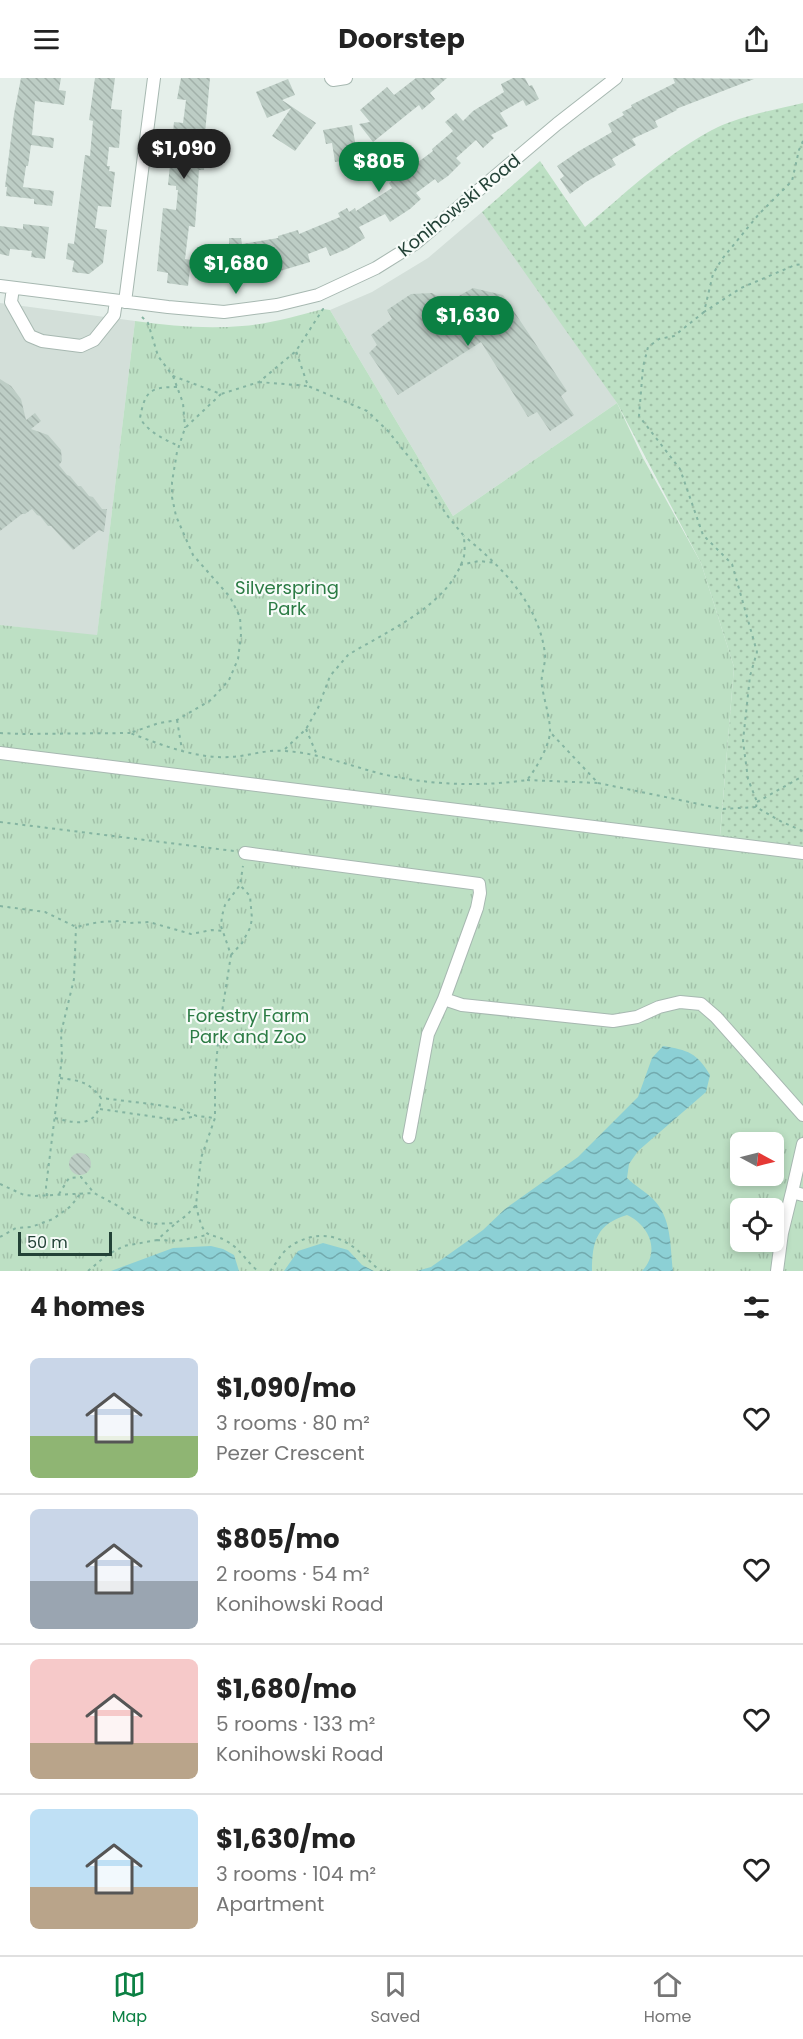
<!DOCTYPE html>
<html lang="en">
<head>
<meta charset="utf-8">
<style>
	body { margin:0; font-family:Poppins,sans-serif; background:#f2f2f2; color:#222; height:100vh; display:flex; flex-direction:column; font-size:22px; white-space:nowrap }
	* { box-sizing:border-box; margin:0 }
	p { font-size:20px; color:#767676 }
	.icon { flex:none; width:33px; height:33px; fill:none; stroke:currentColor; stroke-width:2; stroke-linecap:round; stroke-linejoin:round }
	.map { position:relative; height:1193px; overflow:hidden }
	.side { display:flex; flex-direction:column; background:#fff; flex:1 }
	.side>* { flex:none }
	.needle { width:39px; rotate:97deg }
	.buttons { position:absolute; left:730px; top:1054px; display:grid; gap:12px }
	.buttons a { display:grid; place-items:center; width:54px; height:54px; border-radius:9px; background:#fff; box-shadow:0 3px 9px #0003; font-size:30px }
	.scale { position:absolute; left:18px; bottom:15px; width:94px; box-sizing:border-box; padding-left:6px; border:3px solid #234237; border-top:0; font-size:16px; line-height:21px; white-space:nowrap; color:#234237; -webkit-text-stroke:4px #f6fbf8; paint-order:stroke }
	.price { position:absolute; translate:-50% -51px; padding:0 14px; border-radius:21px; background:#0b8043; color:#fff; font-size:20px; line-height:39px; filter:drop-shadow(0 2px 3px #0008) }
	.price::after { content:''; position:absolute; left:50%; top:36px; width:18px; height:14px; margin-left:-9px; background:inherit; clip-path:polygon(0 0,100% 0,50% 100%) }
	.price.current { background:#222; color:#fff }
	ul { padding:0; list-style:none }
	li { display:flex; align-items:center; gap:18px; height:150px; padding:0 30px }
	li+li { border-top:2px solid #e0e0e0 }
	li span { display:grid; place-items:center; flex:none; width:168px; height:120px; border-radius:9px; color:#555 }
	li>.icon { margin-inline-start:auto }
	span .icon { width:72px; height:72px; fill:#fffc; stroke-width:1 }
	li b { font-size:26px }
	h2 { display:flex; justify-content:space-between; align-items:center; height:72px; padding:0 30px; font-size:26px }
	header { display:flex; justify-content:space-between; align-items:center; height:78px; padding:0 30px; background:#fff; font-size:27px; font-weight:700 }
	.tabs { display:flex; justify-content:space-around; align-items:center; height:84px; border-top:2px solid #e0e0e0; background:#fff; font-size:16px; color:#767676 }
	.tabs a { display:grid; justify-items:center; gap:3px }
	.tabs .current { color:#0b8043 }
	.map>svg:first-child { display:block }
	.built { fill:#d3dfd9 }
	.grass { fill:url(#grass-dots) }
	.park { fill:url(#park-tufts); fill-rule:evenodd }
	.water { fill:url(#water-waves) }
	.building { fill:url(#building-back-hatch) }
	.lines { fill:none; stroke-linecap:round; stroke-linejoin:round }
	.minor-casing { stroke:#a7b8b1; stroke-width:14 }
	.path { stroke:#84b4a1; stroke-width:2; stroke-dasharray:3 4.5; stroke-linecap:butt }
	.minor { stroke:#fff; stroke-width:12 }
	.labels { text-anchor:middle; dominant-baseline:central; stroke-width:4.5; stroke-linejoin:round; paint-order:stroke }
	.street-label { font-size:18px; fill:#234237; stroke:#f6fbf8 }
	.park-label { font-size:18px; fill:#2b7b44; stroke:#f6fbf8 }
</style>
</head>
<body>
<header><svg class="icon" aria-label="menu" viewBox="0 0 24 24"><path d="M4 6h16M4 12h16M4 18h16"/></svg>Doorstep<svg class="icon" aria-label="share" viewBox="0 0 24 24"><path d="M12 15V3M7 8l5-5 5 5M5 13v7h14v-7"/></svg></header>
<div class="map">
<svg width="803" height="1193" viewBox="0 0 803 1193">
	<defs>
		<pattern id="grass-dots" width="8" height="8" patternUnits="userSpaceOnUse" patternTransform="scale(1.5)"><rect width="8" height="8" fill="#bde0c4"/><path d="M2 2h.1M6 6h.1" fill="none" stroke="#a2c1a9" stroke-width="1.8" stroke-linecap="round"/></pattern>
		<pattern id="park-tufts" width="24" height="20" patternUnits="userSpaceOnUse" patternTransform="scale(1.5)"><rect width="24" height="20" fill="#bde0c4"/><path d="M3 7l-1-3M5 7V3M7 7l1-3M15 17l-1-3M17 17v-4M19 17l1-3" fill="none" stroke="#a2c1a9"/></pattern>
		<pattern id="water-waves" width="16" height="10" patternUnits="userSpaceOnUse" patternTransform="scale(1.5)"><rect width="16" height="10" fill="#8cd0d5"/><path d="M0 5q4-4 8 0t8 0" fill="none" stroke="#72aaae"/></pattern>
		<pattern id="building-back-hatch" width="6" height="6" patternUnits="userSpaceOnUse" patternTransform="scale(1.5)"><rect width="6" height="6" fill="#bdcdc5"/><path d="M-1 5l2 2M0 0l6 6M5-1l2 2" fill="none" stroke="#a2b1aa"/></pattern>
	</defs>
	<rect width="100%" height="100%" fill="#e5efea"/>
	<path class="built" d="M491,128L617,325L453,438L330,232L372,214L428,180L482,134Z
		M0,225L135,243L97,558L0,547Z"/>
	<path class="grass" d="M803,25V768L720,758L734,589L701,485L617,325L482,134L540,83L585,149C627,114 668,74 718,49C742,38 777,31 803,25Z"/>
	<path class="park" d="M323,231L330,232L453,438L617,325L643,380L701,485L734,589L720,757L803,768V1193H0V547L97,557L135,243C171,248 206,251 242,248C269,246 297,238 323,231ZM741,1065H774V1098H741ZM741,1131H774V1164H741Z"/>
	<path class="water" d="M663,968C688,972 697,975 710,997L706,1014L638,1073L629,1086L627,1100C635,1108 645,1113 653,1121C672,1140 670,1168 673,1193H642C661,1173 649,1147 627,1137C597,1146 592,1163 592,1193H417L431,1189L483,1152L505,1131L578,1079L638,1019L652,980Z
		M323,1165L348,1172L362,1187L374,1193H284L298,1173Z
		M211,1168L223,1171L234,1177L239,1193H111L173,1170Z"/>
	<path class="building" d="M21,0H61L59,12L66,13L64,27L35,23L32,57L54,60L53,70L31,67L28,88H26L23,109L54,113L52,128L34,126V121L6,118L7,109H5L14,36Z
		M95,0H115L111,31L122,32L119,70L109,69L107,88H110L109,93L115,94L111,129L98,128L95,150L107,152L103,185L89,196L72,194L74,183L66,181L68,165L74,166L85,77L90,78L93,43L89,42Z
		M181,0H210L203,78L205,79L204,92H199L195,149L189,148L185,181L191,182L188,208L167,205L168,195L157,193L163,130L176,132L178,112H176V108L168,107L174,44L183,45L186,22L177,21Z
		M416,0H447L430,15L435,21L422,32L419,27L373,64L359,46L370,44L360,32L387,9L394,17Z
		M513,0H525L529,8L532,7L539,21L526,28L523,22L500,35L508,48L491,57L494,60L483,70L476,62L456,80L461,85L448,98L438,105L435,101L416,115L421,121L410,131L390,144L385,136L359,149L365,160L347,171L330,178L326,169L308,176L310,184L280,193L263,196L262,187L235,188L236,199L219,200L217,167H229V160H241L242,166L278,160V158L298,152L299,156L340,139L338,135L347,130L349,134L355,130L356,133L392,110L389,105L404,91L406,93L433,73L432,71L453,53L445,44L456,35L463,43L473,33L504,14L501,6Z
		M673,0L754,1L676,31L677,32L655,43L658,49L632,61L636,67L612,81L616,87L586,104L570,116L560,101L564,98L557,88L579,73L612,54L608,46L624,37L622,34L632,29L631,27L675,5Z
		M288,1L295,17L282,22L316,45L295,73L272,58L291,30L267,40L256,14Z
		M352,47L358,80L335,84L332,65L326,66L323,52Z
		M23,146L49,149L45,181L31,179L32,173L10,171L9,178L0,176V148L23,151Z
		M473,210L503,217L567,313L561,318L574,337L550,353L537,334L528,339L481,264L398,317L369,275L377,267L371,257L392,241L387,232L411,216L432,215L448,224Z
		M0,301L11,308L21,321L26,342L35,335L41,343L31,351L48,357L61,372L62,383L59,387L67,397L70,398L78,408H81L89,418L93,419L102,431H107L104,454L99,452L73,472L51,448H48L40,438L37,437L32,431L25,436H22L0,453Z
		M69 1086a11 11 0 1 1 22 0a11 11 0 1 1-22 0Z"/>
	<g class="lines">
		<defs>
			<path id="minor" d="M331,0L333,2L346,0
				M0,208L168,229L224,234L277,227L318,217L376,190L416,165L557,46L616,0
				M13,210L11,224L30,258L42,263L81,268L94,262L114,237L116,223
				M125,224L154,0
				M0,675L803,775
				M245,775L479,806L480,815L477,830L444,921L462,927L613,943L637,939L659,929L680,924L701,926L716,939L803,1037
				M409,1059L428,956L444,921
				M803,1066L792,1114L803,1117
				M777,1193L782,1155L792,1114"/>
		</defs>
		<use href="#minor" class="minor-casing"/>
		<path class="path" d="M803,63L799,72L792,103L759,136L722,181L713,196L704,234L741,210L795,187L803,186
			M704,234L674,258L659,261L648,269L643,289L639,338L680,391L703,457L732,486L757,574L750,598L743,663L748,701L757,724L756,729
			M142,239L148,245L158,278L173,298L221,316L259,304L296,273L323,231L322,227
			M173,298L183,325L185,350
			M259,304L307,308
			M177,309C150,309 145,313 140,340C148,354 165,362 179,368
			M221,316L185,350L177,374L172,404V419L176,438L193,477L230,519L240,539L241,557L238,581L229,602L211,622L177,642L159,645L130,655C162,667 196,681 231,679C249,678 267,671 285,673C319,675 350,688 382,696C429,707 480,709 527,702C536,691 550,667 550,653C550,639 544,622 542,608C540,597 546,587 545,576C539,526 502,489 464,458
			M460,487L479,483L496,485
			M177,642L182,672
			M306,651L317,677
			M0,655L21,656L130,655
			M285,671L306,651L318,630L330,598L348,577C387,553 448,528 463,481C466,475 464,465 464,458L446,436L417,389L388,353L367,333L308,308L296,273
			M527,702L598,705L550,654
			M598,705L723,731L756,729L782,744L803,753
			M757,724L803,698
			M0,744L234,773
			M0,828L45,834L76,849L99,844L120,843L130,845L149,844L191,856L212,852L224,853
			M231,877L242,865L250,850L252,841L250,818L240,807
			M60,1000C80,1003 88,1003 101,1020L151,1026L177,1030L197,1038L215,1040
			M100,1031L177,1042L197,1038
			M55,1040C77,1046 98,1050 101,1020
			M0,1106L24,1117L35,1118L94,1115L120,1129L133,1139L152,1146L176,1145L187,1137L196,1127L201,1080L215,1040V999L219,953L231,877L221,848L222,838L225,827L240,807L243,788
			M59,1116L69,1100L81,1099L94,1115
			M47,1118L46,1109L62,980L61,955L74,901L76,849
			M196,1127C205,1171 210,1148 235,1169C243,1176 249,1186 258,1193
			M0,1159L16,1150L31,1149L53,1141L71,1128L80,1116
			M157,1162L178,1163L207,1157
			M88,1193L107,1177L124,1168L157,1162L175,1146
			M270,1193C276,1186 280,1177 287,1171C292,1166 301,1162 308,1160C340,1151 359,1173 380,1193H394"/>
		<use href="#minor" class="minor"/>
	</g>
	<g class="labels">
		<g class="street-label">
			<text transform="translate(459 127) rotate(-39)">Konihowski Road</text>
		</g>
		<g class="park-label">
			<text x="287" y="509">Silverspring<tspan x="287" dy="21">Park</tspan></text>
			<text x="248" y="937">Forestry Farm<tspan x="248" dy="21">Park and Zoo</tspan></text>
		</g>
	</g>
</svg>
<div class="buttons">
<a><svg class="needle" viewBox="-14 -14 28 28"><path d="M0-13l5 13h-10z" fill="#e53935"/><path d="M0 13l5-13h-10z" fill="#767676"/></svg></a>
<a><svg class="icon" aria-label="locate" viewBox="0 0 24 24"><circle cx="12" cy="12" r="6"/><path d="M12 2v4M12 18v4M2 12h4M18 12h4"/></svg></a>
</div>
<div class="scale">50 m</div>
<b class="price current" style="left:184px;top:102px">$1,090</b>
<b class="price" style="left:379px;top:115px">$805</b>
<b class="price" style="left:236px;top:217px">$1,680</b>
<b class="price" style="left:468px;top:269px">$1,630</b>
</div>
<section class="side">
<h2>4 homes<svg class="icon" aria-label="filters" viewBox="0 0 24 24"><path d="M4 7h16M4 17h16"/><circle cx="9" cy="7" r="2"/><circle cx="15" cy="17" r="2"/></svg></h2>
<ul>
<li><span style="background:linear-gradient(#c9d6e8 65%,#8fb573 0)"><svg class="icon" aria-label="home" viewBox="0 0 24 24"><path d="M3 11l9-7 9 7M6 9v11h12V9"/></svg></span><div><b>$1,090/mo</b><p>3 rooms · 80 m²</p><p>Pezer Crescent</p></div><svg class="icon" aria-label="heart" viewBox="0 0 24 24"><path d="M12 20l-8-8c-3-5 5-10 8-4 3-6 11-1 8 4z"/></svg></li>
<li><span style="background:linear-gradient(#c9d6e8 60%,#9aa5b1 0)"><svg class="icon" aria-label="home" viewBox="0 0 24 24"><path d="M3 11l9-7 9 7M6 9v11h12V9"/></svg></span><div><b>$805/mo</b><p>2 rooms · 54 m²</p><p>Konihowski Road</p></div><svg class="icon" aria-label="heart" viewBox="0 0 24 24"><path d="M12 20l-8-8c-3-5 5-10 8-4 3-6 11-1 8 4z"/></svg></li>
<li><span style="background:linear-gradient(#f6c9c9 70%,#b9a48a 0)"><svg class="icon" aria-label="home" viewBox="0 0 24 24"><path d="M3 11l9-7 9 7M6 9v11h12V9"/></svg></span><div><b>$1,680/mo</b><p>5 rooms · 133 m²</p><p>Konihowski Road</p></div><svg class="icon" aria-label="heart" viewBox="0 0 24 24"><path d="M12 20l-8-8c-3-5 5-10 8-4 3-6 11-1 8 4z"/></svg></li>
<li><span style="background:linear-gradient(#bfe0f5 65%,#b9a48a 0)"><svg class="icon" aria-label="home" viewBox="0 0 24 24"><path d="M3 11l9-7 9 7M6 9v11h12V9"/></svg></span><div><b>$1,630/mo</b><p>3 rooms · 104 m²</p><p>Apartment</p></div><svg class="icon" aria-label="heart" viewBox="0 0 24 24"><path d="M12 20l-8-8c-3-5 5-10 8-4 3-6 11-1 8 4z"/></svg></li>
</ul>
</section>
<nav class="tabs">
<a class="current"><svg class="icon" aria-label="map" viewBox="0 0 24 24"><path d="M3 6l6-2 6 2 6-2v14l-6 2-6-2-6 2zM9 4v14M15 6v14"/></svg>Map</a>
<a><svg class="icon" aria-label="saved" viewBox="0 0 24 24"><path d="M7 4h10v16l-5-4-5 4z"/></svg>Saved</a>
<a><svg class="icon" aria-label="home" viewBox="0 0 24 24"><path d="M3 11l9-7 9 7M6 9v11h12V9"/></svg>Home</a>
</nav>
</body>
</html>
